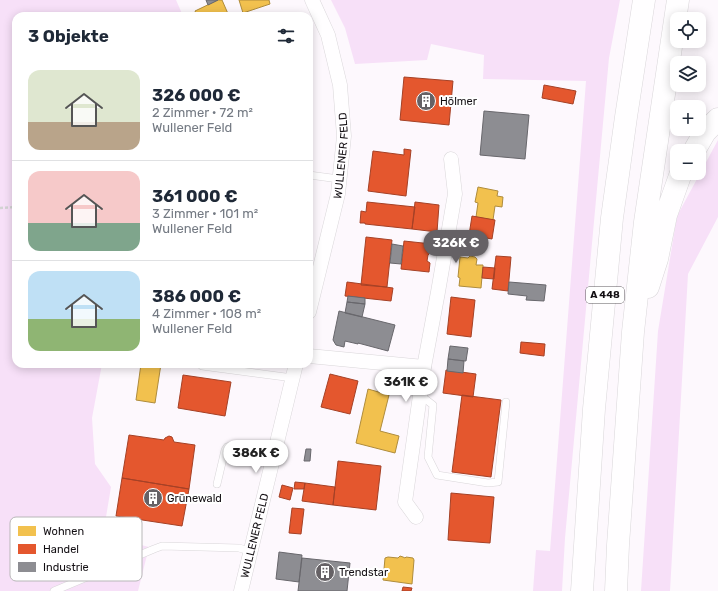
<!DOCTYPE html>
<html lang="de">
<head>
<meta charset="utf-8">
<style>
	body { margin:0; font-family:Rubik,sans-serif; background:#f2f2f3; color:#1f2937; height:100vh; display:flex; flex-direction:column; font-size:15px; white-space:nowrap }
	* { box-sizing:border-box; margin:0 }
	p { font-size:13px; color:#747a83 }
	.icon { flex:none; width:22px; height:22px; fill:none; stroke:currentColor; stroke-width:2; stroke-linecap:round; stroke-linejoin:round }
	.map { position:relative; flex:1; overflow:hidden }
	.details { position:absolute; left:12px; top:12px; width:301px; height:356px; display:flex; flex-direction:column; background:#fff; border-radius:12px; box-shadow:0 2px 10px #0003 }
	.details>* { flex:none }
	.buttons { position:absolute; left:670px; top:12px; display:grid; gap:8px }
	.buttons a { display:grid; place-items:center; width:36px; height:36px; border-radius:8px; background:#fff; box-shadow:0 2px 10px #0003; font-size:20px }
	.price { position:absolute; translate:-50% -34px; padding:0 9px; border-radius:14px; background:#fff; color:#222; font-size:13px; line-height:26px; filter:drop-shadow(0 1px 2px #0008) }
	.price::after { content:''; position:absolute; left:50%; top:24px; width:12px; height:9px; margin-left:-6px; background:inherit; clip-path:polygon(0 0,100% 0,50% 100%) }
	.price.active { background:#656165; color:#fff }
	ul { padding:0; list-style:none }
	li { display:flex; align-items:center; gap:12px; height:100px; padding:0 16px }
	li+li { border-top:1px solid #e0e1e3 }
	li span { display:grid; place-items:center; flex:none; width:112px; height:80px; border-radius:12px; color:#555 }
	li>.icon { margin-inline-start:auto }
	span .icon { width:48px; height:48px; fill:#fffc; stroke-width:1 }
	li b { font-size:17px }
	h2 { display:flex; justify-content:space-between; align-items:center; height:48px; padding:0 16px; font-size:17px }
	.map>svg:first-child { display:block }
	.green { fill:#f7e0f8 }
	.homes { fill:#f2c14e; stroke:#af8c3c }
	.shops { fill:#e4572e; stroke:#a54126 }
	.industry { fill:#8d8d92; stroke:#68676c }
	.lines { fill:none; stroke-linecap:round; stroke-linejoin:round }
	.service-casing { stroke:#d9d6d9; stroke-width:8 }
	.minor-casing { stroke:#d9d6d9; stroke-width:15 }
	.motorway-casing { stroke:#d9d6d9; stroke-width:23 }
	.path { stroke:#d3d3d3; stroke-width:2.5; stroke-dasharray:3 2; stroke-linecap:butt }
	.service { stroke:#fffeff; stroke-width:7 }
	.minor { stroke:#fffeff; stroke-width:14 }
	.motorway { stroke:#fffeff; stroke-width:22 }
	.labels { text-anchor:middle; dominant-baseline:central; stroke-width:4; stroke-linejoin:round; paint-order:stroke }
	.shield { fill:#fff; stroke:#5a575a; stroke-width:1 }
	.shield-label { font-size:10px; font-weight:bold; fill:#130f13 }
	.poi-label { font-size:11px; fill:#130f13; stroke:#fff; text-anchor:start }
	.street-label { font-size:11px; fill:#130f13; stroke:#fff }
	.key { fill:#fff; stroke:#b8b7b8; stroke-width:1 }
	.key-label { font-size:11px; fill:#130f13 }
</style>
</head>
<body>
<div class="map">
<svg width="718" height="591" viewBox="0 0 718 591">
	<rect width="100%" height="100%" fill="#fdf8fd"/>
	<path class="green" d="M0,0H176L183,16H16V364H102L92,418L95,464L111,487L103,535L149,547L138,591H0Z
		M331,0H620L609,58L565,538L562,591H533L536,550L550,551L586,81L483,79L484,55L431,44L427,60L355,64L345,28Z
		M718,140V217L688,274L670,591H641L658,331L677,216Z"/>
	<path class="homes" d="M218,0H222L229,16H197L195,11Z
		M239,0H269L270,4L243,13Z
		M478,187L498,191L497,196L503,197L502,207L495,206L493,220L476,217L478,203L475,202Z
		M470,256L475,257L477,259L476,265H483L481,288L459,286L460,278L458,277L460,257L468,258Z
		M141,364H161L155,403L136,400Z
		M368,389L389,395L380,431L399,436L395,453L356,443Z
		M400,556L403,557L405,558L406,557L413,558L414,560L412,584L383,580L385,558L388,557L398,558Z"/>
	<path class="shops" d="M404,77L453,81L449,125L400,120Z
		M544,85L576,91L573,104L542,98Z
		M404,149L411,150L406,196L368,191L373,151L404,155Z
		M367,202L415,207L412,229L365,224V223H360L361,211L366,212Z
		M415,202L439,205L437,232L412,229Z
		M472,216L495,220L492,239L469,235Z
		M366,237L392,240L387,287L361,285Z
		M404,241L432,244L431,252L428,255L427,261L430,263L429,272L401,269Z
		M496,256L511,257L508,291L492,289Z
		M483,267L495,268L494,279L482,278Z
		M347,282L393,288L391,301L345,296Z
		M451,297L475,300L471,337L447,334Z
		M521,342L545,344L544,356L520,353Z
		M446,370L476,374L473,397L443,393Z
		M330,374L358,381L350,414L321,407Z
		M183,375L231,382L225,416L178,408Z
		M462,395L501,400L491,477L452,472Z
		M129,435L164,440L165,438L169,436L172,437L174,442L195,445L189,489L122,478Z
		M338,461L381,466L376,510L333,505Z
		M122,478L189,489L182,526L116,516Z
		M295,482L305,483L304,489H294Z
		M305,483L335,487L333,505L302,501Z
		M282,485L293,488L290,500L279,497Z
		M451,493L494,497L490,543L448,540Z
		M292,508L304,509L301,534L289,533Z
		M403,587L412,588L411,591H402Z"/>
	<path class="industry" d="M206,0H218L208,5Z
		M484,111L529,115L525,159L480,155Z
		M392,244L403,246L401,264L390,263Z
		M509,282L546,285L544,301L526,300L527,296L508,294Z
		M348,296L365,298V304L347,302Z
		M347,302L365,304L362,317L345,313Z
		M339,311L395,325L388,351L358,343V344L345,341L344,347L336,345L333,340Z
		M450,346L468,348L466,361L448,359Z
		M448,359L464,361L463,373L447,371Z
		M388,372L402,374L400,385L386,383Z
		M306,449H311L310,461H304Z
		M279,552L302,555L299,582L276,579Z
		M302,558L350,563L347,591H298Z"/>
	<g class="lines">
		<defs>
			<path id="service" d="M309,175L339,179
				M202,366L293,378
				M420,395L433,405L428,457L437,475L488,483L498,482L506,402
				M217,484L225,450L227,447L231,446L274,453
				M54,591L154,549L162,546L239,548L250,551"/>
			<g id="minor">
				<path id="s1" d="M309,312L338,194L344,136L340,85L328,35L312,0"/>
				<path d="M309,356L424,367L405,502L416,517"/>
				<path d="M424,367L438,292L455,194L451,159"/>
				<path id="s2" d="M241,591L296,364"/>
			</g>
			<path id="motorway" d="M694,151L705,132L718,119
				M648,287L657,259L666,215L681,173
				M582,591L594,409L612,218L626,117L644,0
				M616,591L618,545L633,332L645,222L678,0"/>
		</defs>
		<use href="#service" class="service-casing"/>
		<use href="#minor" class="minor-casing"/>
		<use href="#motorway" class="motorway-casing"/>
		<path class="path" d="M0,208L16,207"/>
		<use href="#service" class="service"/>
		<use href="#minor" class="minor"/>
		<use href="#motorway" class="motorway"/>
	</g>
	<defs>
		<symbol id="building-disc" viewBox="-11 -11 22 22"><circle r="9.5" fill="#656165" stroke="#fff"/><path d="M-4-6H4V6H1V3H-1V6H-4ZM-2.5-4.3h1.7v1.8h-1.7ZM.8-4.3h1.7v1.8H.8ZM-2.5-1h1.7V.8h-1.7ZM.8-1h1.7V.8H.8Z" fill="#fff"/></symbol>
	</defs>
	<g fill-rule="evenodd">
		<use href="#building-disc" x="415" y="90" width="22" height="22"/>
		<use href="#building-disc" x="142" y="487" width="22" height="22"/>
		<use href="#building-disc" x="314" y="561" width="22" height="22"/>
	</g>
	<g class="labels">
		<rect class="shield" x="586" y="287" width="38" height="16" rx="3"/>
		<g class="shield-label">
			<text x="605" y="295">A 448</text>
		</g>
		<g class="poi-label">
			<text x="440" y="101">Hölmer</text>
			<text x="167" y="498">Grünewald</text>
			<text x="339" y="572">Trendstar</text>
		</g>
		<g class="street-label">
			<text stroke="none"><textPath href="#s1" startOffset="160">WULLENER FELD</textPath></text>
			<text stroke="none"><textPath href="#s2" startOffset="57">WULLENER FELD</textPath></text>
		</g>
	</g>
	<rect x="10" y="517" width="132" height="64" rx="6" class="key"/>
	<rect x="18" y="526" width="18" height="10" fill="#f2c14e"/>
	<rect x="18" y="544" width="18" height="10" fill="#e4572e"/>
	<rect x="18" y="562" width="18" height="10" fill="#8d8d92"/>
	<g class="key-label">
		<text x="43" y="535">Wohnen</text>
		<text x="43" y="553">Handel</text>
		<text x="43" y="571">Industrie</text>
	</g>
</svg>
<div class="buttons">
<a><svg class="icon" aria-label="locate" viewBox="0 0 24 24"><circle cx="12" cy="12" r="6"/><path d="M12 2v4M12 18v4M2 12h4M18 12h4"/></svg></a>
<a><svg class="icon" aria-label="layers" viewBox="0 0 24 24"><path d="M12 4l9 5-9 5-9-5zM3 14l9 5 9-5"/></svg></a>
<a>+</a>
<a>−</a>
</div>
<b class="price active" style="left:456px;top:264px">326K €</b>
<b class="price" style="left:406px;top:403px">361K €</b>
<b class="price" style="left:256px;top:474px">386K €</b>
<section class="details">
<h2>3 Objekte<svg class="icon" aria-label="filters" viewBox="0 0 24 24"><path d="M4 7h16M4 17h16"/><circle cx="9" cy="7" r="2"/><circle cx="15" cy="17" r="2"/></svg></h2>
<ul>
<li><span style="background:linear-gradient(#dfe7d0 65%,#b9a48a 0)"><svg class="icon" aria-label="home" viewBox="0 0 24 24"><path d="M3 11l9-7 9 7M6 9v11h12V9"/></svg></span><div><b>326 000 €</b><p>2 Zimmer · 72 m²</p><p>Wullener Feld</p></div></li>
<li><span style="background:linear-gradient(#f6c9c9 65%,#7fa58c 0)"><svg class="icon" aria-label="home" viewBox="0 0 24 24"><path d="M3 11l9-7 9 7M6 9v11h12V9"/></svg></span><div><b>361 000 €</b><p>3 Zimmer · 101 m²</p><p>Wullener Feld</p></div></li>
<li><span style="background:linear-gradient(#bfe0f5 60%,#8fb573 0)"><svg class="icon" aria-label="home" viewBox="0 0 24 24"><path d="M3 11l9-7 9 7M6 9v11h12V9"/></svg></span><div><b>386 000 €</b><p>4 Zimmer · 108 m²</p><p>Wullener Feld</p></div></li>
</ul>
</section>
</div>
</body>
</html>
